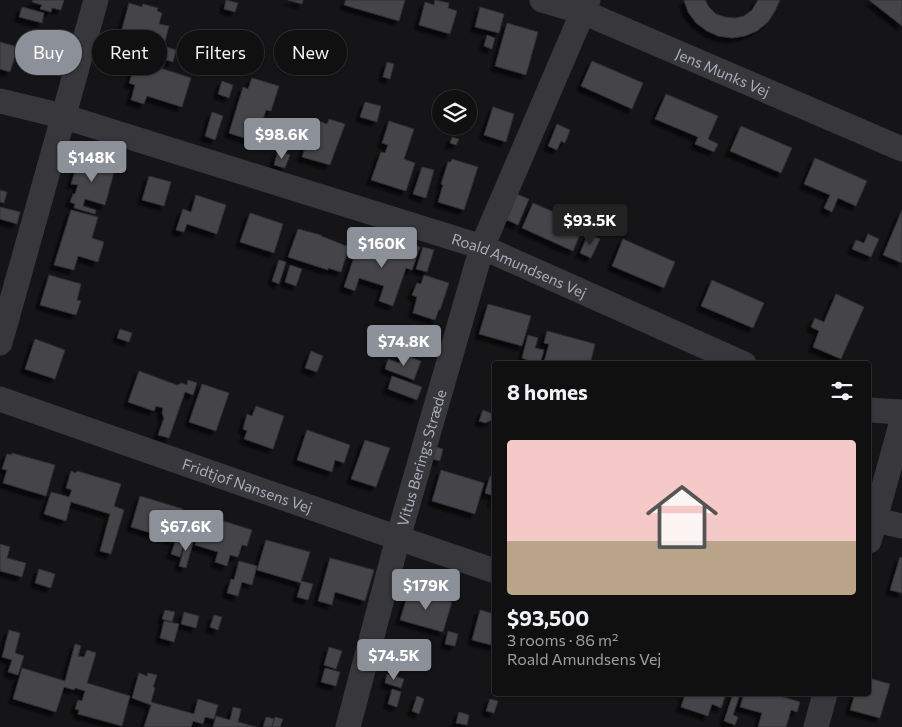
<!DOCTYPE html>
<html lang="en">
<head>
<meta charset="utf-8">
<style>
	body { margin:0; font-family:Commissioner,sans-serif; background:#19191a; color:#f1f3f6; height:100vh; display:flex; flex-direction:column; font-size:19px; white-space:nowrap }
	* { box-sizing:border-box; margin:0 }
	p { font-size:16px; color:#9c9d9f }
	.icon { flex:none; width:28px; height:28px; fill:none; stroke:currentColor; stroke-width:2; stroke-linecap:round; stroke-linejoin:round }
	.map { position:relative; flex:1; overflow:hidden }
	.drawer { position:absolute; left:492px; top:361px; width:379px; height:335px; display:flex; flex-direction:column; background:#101011; border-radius:5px; box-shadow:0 1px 4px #0004,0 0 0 1px #303031 }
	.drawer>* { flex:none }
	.top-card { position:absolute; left:15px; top:30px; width:402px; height:45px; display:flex; gap:10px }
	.tools { position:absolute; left:432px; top:90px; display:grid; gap:10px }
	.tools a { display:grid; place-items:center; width:45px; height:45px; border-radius:50%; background:#101011; box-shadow:0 1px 4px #0004,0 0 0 1px #303031; font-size:25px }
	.price { position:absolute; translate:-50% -42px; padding:0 11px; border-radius:5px; background:#8c9099; color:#fff; font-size:16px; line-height:32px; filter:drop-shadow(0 1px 2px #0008) }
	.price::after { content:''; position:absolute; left:50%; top:30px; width:15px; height:11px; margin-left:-8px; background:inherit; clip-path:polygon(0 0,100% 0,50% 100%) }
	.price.current { background:#222; color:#fff }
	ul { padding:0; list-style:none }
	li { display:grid; align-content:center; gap:10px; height:265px; padding:0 15px }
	li span { display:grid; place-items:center; height:155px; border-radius:5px; color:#555 }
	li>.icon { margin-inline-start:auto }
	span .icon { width:90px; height:90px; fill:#fffc; stroke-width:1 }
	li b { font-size:21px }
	h2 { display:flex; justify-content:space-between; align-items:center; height:60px; padding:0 15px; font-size:21px }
	.tag { padding:0 18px; border-radius:22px; background:#101011; box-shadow:0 1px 4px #0004,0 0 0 1px #303031; font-size:18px; line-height:45px }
	.tag.current { background:#8c9099; color:#fff }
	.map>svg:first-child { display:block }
	.building { fill:#45454a; stroke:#303033; filter:url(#shadow) }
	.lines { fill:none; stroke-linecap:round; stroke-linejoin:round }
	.minor { stroke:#37373c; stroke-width:25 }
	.labels { text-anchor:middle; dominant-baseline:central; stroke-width:4; stroke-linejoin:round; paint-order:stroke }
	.street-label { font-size:15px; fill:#a8acb6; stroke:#101012 }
</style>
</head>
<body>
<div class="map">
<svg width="902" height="727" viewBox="0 0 902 727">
	<defs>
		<filter id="shadow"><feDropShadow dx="-4.5" dy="4.5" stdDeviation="1" flood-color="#0009"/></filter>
	</defs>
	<rect width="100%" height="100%" fill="#151517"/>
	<path class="building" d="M33,0H64L61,10L52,8L51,12L40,9L42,5L32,2Z
		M226,0L238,3L235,12L224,9Z
		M288,0H303L302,4Z
		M346,0H405L399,21L344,5Z
		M435,0L449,3L448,8L457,11L450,34L419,25L425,2L434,5Z
		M684,0H705L709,7L716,14L725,17L735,18L744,16L752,10L758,0H780L775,11L768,22L757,31L745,36L732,38L718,36L707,31L696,23L688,12Z
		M869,0H902V26Z
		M129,3L142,7L143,4L158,8L157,11L162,13L159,24L169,26L165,41L122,29Z
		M22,7L44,13L42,23L19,17Z
		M480,7L504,14L499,33L475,27Z
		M507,23L538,32L526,75L495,66Z
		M487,35L495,38L492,49L484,46Z
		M120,37L136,42L134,50L117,45Z
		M0,42L18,47L10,72L0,69Z
		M163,46L176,50L173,62L160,58Z
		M117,48L138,54L135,66L113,60Z
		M592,61L643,83L632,109L581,86Z
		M142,62L191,78L182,107L147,96L144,104L131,100L135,85L129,83L134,68L140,70Z
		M387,62L394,64L390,79L383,77Z
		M252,78L279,86L271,111L266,110L256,142L229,133L243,87L248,89Z
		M222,81L233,85L229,98L218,94Z
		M666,94L718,116L708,139L718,144L714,152L695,144L698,137L655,119Z
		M365,102L381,106L377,122L360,117Z
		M493,107L514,114L506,142L484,135Z
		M212,112L223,116L215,140L205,136Z
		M329,119L345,124L330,165L302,157L306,145L302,144L305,136L308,138L311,130L316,132L319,121L327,124Z
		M389,121L414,129L404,159L415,163L406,191L371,180L381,152L385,153L388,145L382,143Z
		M557,124L570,130L565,143L561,141L557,150L548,146Z
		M741,126L792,148L781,173L730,151Z
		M452,137L459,139L456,145L450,143Z
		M278,151L290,155L285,168L274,165Z
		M86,157L116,165L105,205L85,199L83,206L96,210L95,214L74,208L75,204L70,202L73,194H75L78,185L71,184L76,168H78L81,161L85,162Z
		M815,158L867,181L856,206L838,198L832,212L824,208L830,195L804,184Z
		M452,159L478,167L464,210L438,202L443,185L441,184L448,162H451Z
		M422,167L434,170L426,198L413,194Z
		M149,176L171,182L164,206L142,200Z
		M0,190L7,192L4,203L0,202Z
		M516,194L529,199L518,225L505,219Z
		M196,195L226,205L217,234L187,224L184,232L176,230L183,209L191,212Z
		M533,203L584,225L573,251L522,228Z
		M0,207L20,212L17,224L0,219Z
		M71,210L98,217L92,238L104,242L98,262L78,256L74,270L54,265Z
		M902,210V263L883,255Z
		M250,213L283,224L274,253L240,242Z
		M298,229L321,235V236L349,247L341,272L328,268V270L288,257Z
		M588,234L600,239L591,258L580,253Z
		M868,234L879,239L871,257L852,249L856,240L864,243Z
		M369,239L380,243L377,251L397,258L403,241L420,247L412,270L406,268L393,306L379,301L384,286L359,278L355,291L344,287L356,251L367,254L368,250H365Z
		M623,239L675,262L664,288L612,266Z
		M423,247L434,250L427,272L416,269Z
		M279,260L286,262L279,284L272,281Z
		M290,265L302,269L296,286L285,282Z
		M49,275L81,284L77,300L81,301L76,315L40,305Z
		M424,275L449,283L440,310L439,309L435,320L413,313L417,297L412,295L417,283L421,284Z
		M712,280L764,303L753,328L701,306Z
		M836,294L864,307L841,359L813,347L819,331L811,327L815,318L824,322Z
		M488,304L531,316L522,346L479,334Z
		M120,329L132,333L129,342L117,338Z
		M547,331L595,344L590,364H549L544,362L549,344L544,343Z
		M528,335L538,338L535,348L544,350L540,364H529L530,361L522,358Z
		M35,339L65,350L55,379L25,369Z
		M311,351L323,356L317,372L305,368Z
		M402,354L421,361L414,380L385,369L388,359L399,363Z
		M617,360L630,364H616Z
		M139,371L177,385L182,383L187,385L188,380L197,383L193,395L185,392L169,438L158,435L164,418L162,413L163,408L156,406L154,411L128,402Z
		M392,376L422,387L417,400L388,389Z
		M202,384L229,393L216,431L189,422Z
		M256,406L284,416L273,449L244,439L247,431L243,429L247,414L252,416Z
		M483,410L493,414L492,420L485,423L479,421Z
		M307,430L350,445L344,463L335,460L332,472L297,460Z
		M365,440L390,448L376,487L351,479Z
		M436,447L443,449L440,461L433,459Z
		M12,453L55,465L46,496L3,483L7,470L2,469L7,454L12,455Z
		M441,470L484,483L475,514L432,501Z
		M71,471L76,473L77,471L121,484L114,506L124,510L111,554L100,551L110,514L71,502L66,521L44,514L51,492L69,497L72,490L66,488Z
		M490,476L495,477V503L492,502L494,496L485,493Z
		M140,496L183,509L174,540L131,527Z
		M204,515L252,530L247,546L242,545L238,557L230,555L227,566L215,562L218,552L195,545Z
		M177,537L185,540L180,557L171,554Z
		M187,537L194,539L186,568L179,566Z
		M266,540L310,552L301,581L313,584L308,600L297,597L301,583L257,570Z
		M0,544L10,547L7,558L26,563L22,577L0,571Z
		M900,557L902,558V593L890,590Z
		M330,558L374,570L365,601L335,592L332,605L318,601Z
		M239,561L257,566L252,585L242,582L238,596L227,593L231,579L234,580Z
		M39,569L55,574L51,588L35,583Z
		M409,590L452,602L443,632L400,620Z
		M165,610L175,612L172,622L162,619Z
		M480,610L495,614V646L472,640Z
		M184,612L199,616L196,628L181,624Z
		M214,615L222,617L218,630L210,627Z
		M164,621L179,624L174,642L160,638Z
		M9,630L20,633L15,653L24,656L18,675L8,672L12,660L2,657Z
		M448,631L458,634L455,646L445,644Z
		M75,644L81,646L78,656L84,657L87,650L96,653L87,683L130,696L122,726L78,714L79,710L75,709L78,700L82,701L85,691L75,688L74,690L64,687L56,712L13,699L22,668L65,681Z
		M329,647L342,651L336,669L324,665Z
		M325,668L340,672L336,686L321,682Z
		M139,673L147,676L148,673L157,675L153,687L155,688L151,702L194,714L198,699L218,705L214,719L205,717L203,724L193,721L191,727H144L151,705L132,698Z
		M387,674L404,679L401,688L385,683Z
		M869,678L890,684L880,718L850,710L855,694H869Z
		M392,689L401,692L397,707L388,704Z
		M680,694H726L721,708L712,704L708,716L681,707L685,695Z
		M733,694H740L733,715L738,717L735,725L724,721Z
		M744,694H773L800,702L797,712L791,710L786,727H758L762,713L740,707Z
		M417,696L424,699L419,714L412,711Z
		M490,699L498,701L494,713L486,711Z
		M233,707L241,709L238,722L256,727H213L216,716L230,720Z
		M459,712L469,715L467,725L456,723Z
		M266,717L274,719L272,727H263Z
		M275,717L283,719L280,727H272Z"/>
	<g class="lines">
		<g class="minor">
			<path id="s1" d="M542,0L583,12L902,149"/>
			<path id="s2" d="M0,101L62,116L482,247L744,364"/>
			<path d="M0,343L96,0"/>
			<path id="s3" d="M0,399L398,538L495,571"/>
			<path d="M869,410L902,412"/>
			<path d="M875,520L902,526"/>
			<path d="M869,541L902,421"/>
			<path id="s4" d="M348,727L398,538L482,247L588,0"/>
			<path d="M816,727L825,694"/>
		</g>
	</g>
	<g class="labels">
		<g class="street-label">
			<text stroke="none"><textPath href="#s1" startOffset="195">Jens Munks Vej</textPath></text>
			<text stroke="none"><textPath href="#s2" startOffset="545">Roald Amundsens Vej</textPath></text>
			<text stroke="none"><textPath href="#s4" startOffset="279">Vitus Berings Stræde</textPath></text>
			<text stroke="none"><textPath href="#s3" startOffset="262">Fridtjof Nansens Vej</textPath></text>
		</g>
	</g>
</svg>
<div class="tools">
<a><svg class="icon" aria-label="layers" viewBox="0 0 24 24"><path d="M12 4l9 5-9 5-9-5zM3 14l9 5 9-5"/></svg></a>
</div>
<b class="price" style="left:282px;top:160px">$98.6K</b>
<b class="price" style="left:92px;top:183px">$148K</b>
<b class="price current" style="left:590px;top:246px">$93.5K</b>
<b class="price" style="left:382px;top:269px">$160K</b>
<b class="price" style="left:404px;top:367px">$74.8K</b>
<b class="price" style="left:186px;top:552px">$67.6K</b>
<b class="price" style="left:426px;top:611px">$179K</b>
<b class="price" style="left:394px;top:681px">$74.5K</b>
<div class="top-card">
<a class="tag current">Buy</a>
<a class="tag">Rent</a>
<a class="tag">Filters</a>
<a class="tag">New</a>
</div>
<section class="drawer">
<h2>8 homes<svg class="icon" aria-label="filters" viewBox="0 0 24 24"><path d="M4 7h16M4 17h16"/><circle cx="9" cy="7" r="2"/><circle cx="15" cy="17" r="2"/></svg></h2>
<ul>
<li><span style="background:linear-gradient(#f6c9c9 65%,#b9a48a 0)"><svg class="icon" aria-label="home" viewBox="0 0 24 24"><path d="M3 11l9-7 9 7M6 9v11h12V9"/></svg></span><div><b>$93,500</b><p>3 rooms · 86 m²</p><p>Roald Amundsens Vej</p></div></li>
</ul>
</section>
</div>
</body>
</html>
